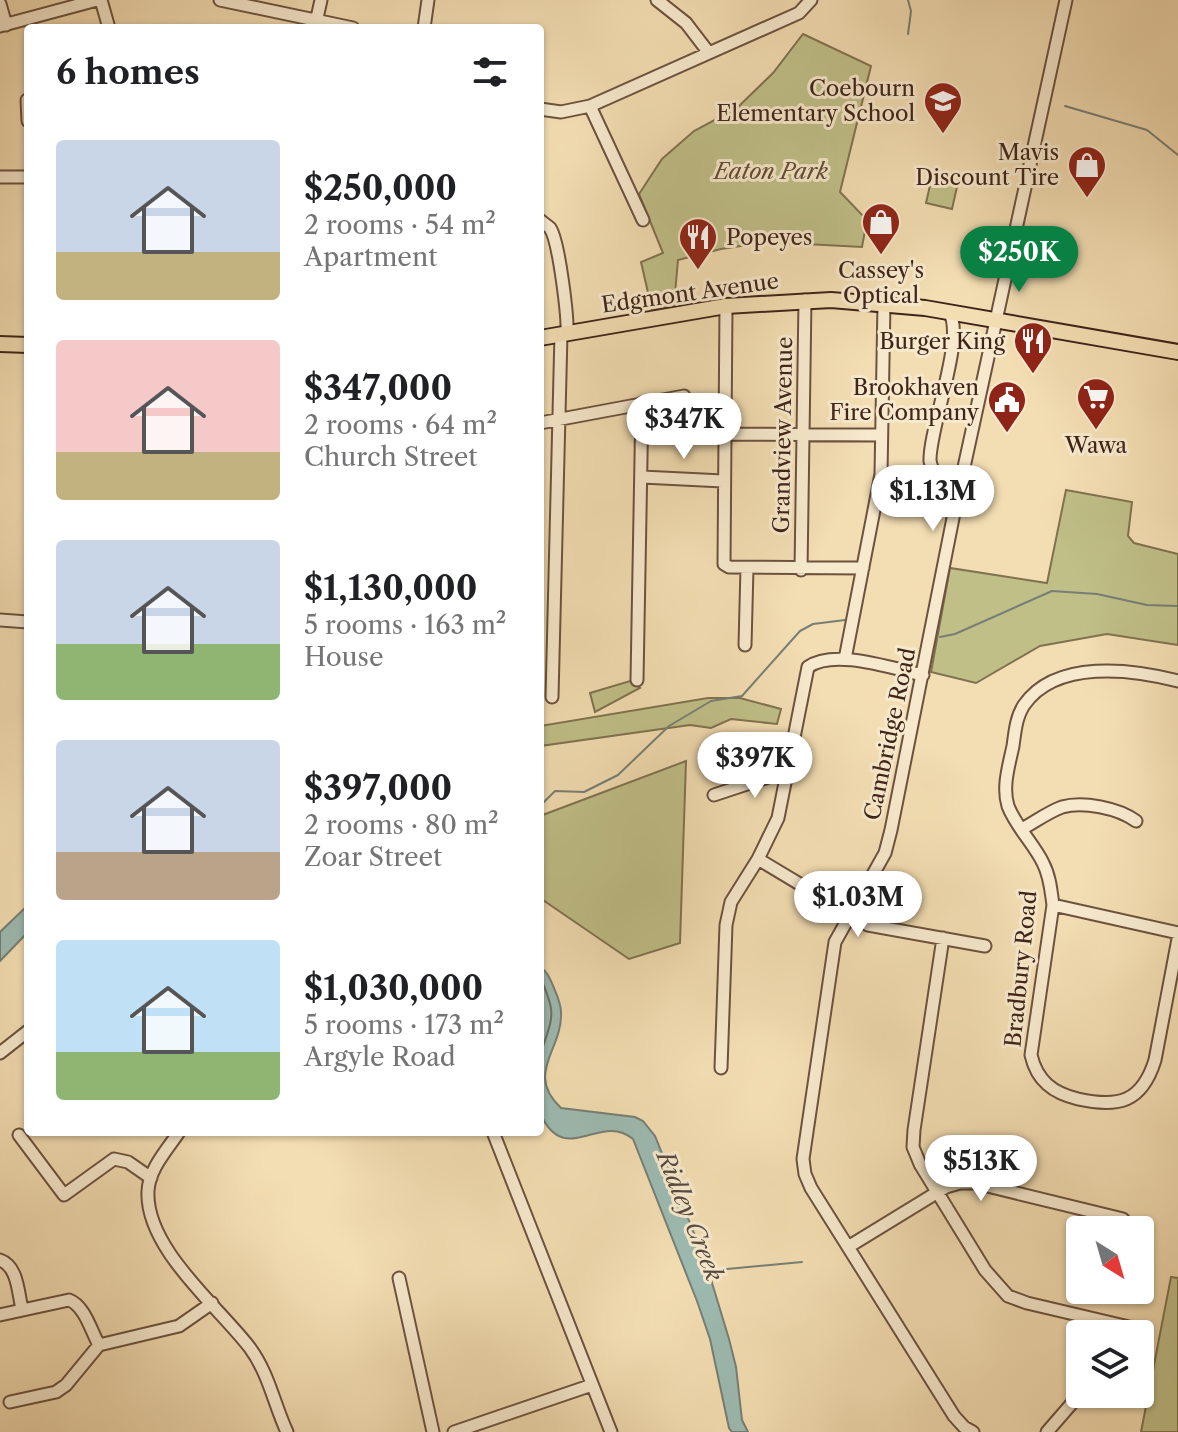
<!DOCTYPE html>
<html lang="en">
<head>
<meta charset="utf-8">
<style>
	body { margin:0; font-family:"Libre Caslon Text",serif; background:#f6f6f6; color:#202124; height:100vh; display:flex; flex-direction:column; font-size:30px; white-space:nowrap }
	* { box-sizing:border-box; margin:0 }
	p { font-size:26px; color:#757577 }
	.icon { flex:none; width:44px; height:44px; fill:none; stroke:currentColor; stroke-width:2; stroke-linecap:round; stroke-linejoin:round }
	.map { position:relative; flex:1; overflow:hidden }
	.sheet { position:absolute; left:24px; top:24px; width:520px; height:1112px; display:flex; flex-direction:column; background:#fff; border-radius:8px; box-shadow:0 2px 6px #0004 }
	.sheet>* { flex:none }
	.needle { width:52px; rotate:143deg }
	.controls { position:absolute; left:1066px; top:1216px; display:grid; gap:16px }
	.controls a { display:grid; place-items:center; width:88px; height:88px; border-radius:8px; background:#fff; box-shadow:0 2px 6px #0004; font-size:40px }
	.price { position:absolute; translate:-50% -68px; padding:0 18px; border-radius:28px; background:#fff; color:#222; font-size:26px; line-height:52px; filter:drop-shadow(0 2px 4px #0008) }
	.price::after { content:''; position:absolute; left:50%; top:48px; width:24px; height:18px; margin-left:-12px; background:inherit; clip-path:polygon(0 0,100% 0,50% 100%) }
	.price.selected { background:#0b8043; color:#fff }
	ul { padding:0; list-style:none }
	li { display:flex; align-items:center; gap:24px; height:200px; padding:0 32px }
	li span { display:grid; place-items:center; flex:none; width:224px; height:160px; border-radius:8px; color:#555 }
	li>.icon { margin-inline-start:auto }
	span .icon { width:96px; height:96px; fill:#fffc; stroke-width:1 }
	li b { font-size:34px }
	h2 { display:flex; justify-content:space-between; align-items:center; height:96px; padding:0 32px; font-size:34px }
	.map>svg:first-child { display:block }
	.green { fill:#c0bf88; stroke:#807250; stroke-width:2 }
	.water { fill:#9dbbb2; stroke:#777f75; stroke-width:2 }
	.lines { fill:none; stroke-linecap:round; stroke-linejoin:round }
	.shore { stroke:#6e7066; stroke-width:2 }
	.stream { stroke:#777f75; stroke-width:2 }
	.minor-casing { stroke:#6c523f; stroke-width:15 }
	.major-casing { stroke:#3f2419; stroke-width:18 }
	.minor { stroke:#f7e9cd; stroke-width:11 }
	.major { stroke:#f3ddb2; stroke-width:14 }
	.labels { text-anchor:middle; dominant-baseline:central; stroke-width:6; stroke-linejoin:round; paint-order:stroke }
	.poi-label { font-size:22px; fill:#3f2419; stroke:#f7e9cd; text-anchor:end }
	.park-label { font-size:22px; font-style:italic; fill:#5f4b35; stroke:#f7e9cd }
	.street-label { font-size:22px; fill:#3f2419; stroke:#f7e9cd }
	.water-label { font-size:24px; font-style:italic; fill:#564a3f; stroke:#f7e9cd }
</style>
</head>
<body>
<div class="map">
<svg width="1178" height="1432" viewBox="0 0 1178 1432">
	<rect width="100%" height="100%" fill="#f3ddb2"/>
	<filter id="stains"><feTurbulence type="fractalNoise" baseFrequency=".0025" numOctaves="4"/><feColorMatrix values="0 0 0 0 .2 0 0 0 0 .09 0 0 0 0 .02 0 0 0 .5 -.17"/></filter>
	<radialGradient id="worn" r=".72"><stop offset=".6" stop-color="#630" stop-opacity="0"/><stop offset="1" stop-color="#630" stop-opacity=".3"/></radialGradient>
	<path class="green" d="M803,34L871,66L840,192L867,220L862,247L767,242L721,249L678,260L674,305L652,310L641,262L663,253L639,194L662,159L694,131L737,108L773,73Z
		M933,172L959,178L952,209L926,203Z
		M1066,490L1132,502L1128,536L1134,543L1178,554V645L1107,634L1040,646L976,683L931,672L950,568L1047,583Z
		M630,681L640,688L595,712L590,693Z
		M708,698H740L781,709L777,724L731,719L711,728L690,725L540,746V726Z
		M686,761L680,943L629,959L540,898V816Z
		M1171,1277L1178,1278V1432H1141Z"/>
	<path class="water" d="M28,905V932L0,961V932Z
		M540,967C548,972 550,979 554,988C557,995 561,1004 561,1012C563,1050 524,1073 561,1108L635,1117L643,1121L655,1136L706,1263L729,1339L736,1367L742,1420L748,1432H732L729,1428L710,1339L697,1301L633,1139C600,1111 565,1169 540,1113Z"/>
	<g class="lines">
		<path class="shore" d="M540,977C558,1017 552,1016 540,1056"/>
		<path class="stream" d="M908,34L911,11L908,0
			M1065,106L1147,130L1178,155
			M940,637L955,634L1052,591L1097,594L1147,605L1178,606
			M540,806L555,791L584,792L618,775L669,726L711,701L742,696L800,631L813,624L845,620
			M706,1271L802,1262"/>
		<defs>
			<path id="minor" d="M101,0L109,28
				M220,0L353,28
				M657,0L686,23L709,53
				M0,4L6,25
				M0,26L97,0
				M315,27L321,0
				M424,28L428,0
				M27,100L28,121
				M590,106L643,220
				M540,109L561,112L590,106L799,13L811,0
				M0,177H28
				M540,220C543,223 547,225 550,228C559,241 568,317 567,334
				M726,306L724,564L729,567L863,568
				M949,312C966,337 929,428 930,461L934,475L954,513
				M540,423L684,396
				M725,434L881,435
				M642,477L723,481
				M801,570L805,300
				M0,620L28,622
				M745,645L747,568
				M845,659L881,474L884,303
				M637,680L642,403
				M1178,681C1132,669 1056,659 1024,705C1016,717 1015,732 1013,746C1009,765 1002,787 1008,806C1016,827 1034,844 1043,863C1050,876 1051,891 1053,905L1031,1055C1037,1081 1053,1093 1078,1099C1119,1108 1142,1102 1155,1060L1178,939
				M552,697L561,334
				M714,795L786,771
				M1022,829C1035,822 1048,812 1062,807C1083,801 1118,808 1136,821
				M758,859L868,925L985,946
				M1053,905L1178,933
				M943,938L914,1130L913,1147L920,1164L985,1270L1008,1296L1027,1303L1146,1331
				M0,1053L28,1031
				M721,1068L726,925L731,902L758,859L778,818L808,667C835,648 893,669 923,675
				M179,1132C167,1150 149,1169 148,1191C145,1248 218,1306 250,1348C269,1374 274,1404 287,1432
				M493,1132L611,1432
				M19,1135L64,1195L114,1159L128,1162L151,1178
				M848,1247L946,1187L960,1183H975L1123,1219
				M0,1260C18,1266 18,1293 22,1309
				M399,1278L433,1432
				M0,1315L69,1300C85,1306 91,1331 99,1345
				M10,1402L56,1392L66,1385L99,1345L179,1326L212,1303
				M454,1432L592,1385
				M973,1432L964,1427L954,1416L811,1188L805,1174L803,1159L835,942L885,853L891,830L954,513L1066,0
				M1047,1432L1080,1394"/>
			<path id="major" d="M540,338L726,306L831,300L925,308L1178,352
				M0,344L28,345"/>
		</defs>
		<use href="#minor" class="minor-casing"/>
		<use href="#major" class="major-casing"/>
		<use href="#minor" class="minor"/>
		<use href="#major" class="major"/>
	</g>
	<defs>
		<symbol id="school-pin" viewBox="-11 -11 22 30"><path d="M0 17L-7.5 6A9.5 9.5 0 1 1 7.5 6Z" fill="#8f2418" stroke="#f7e9cd"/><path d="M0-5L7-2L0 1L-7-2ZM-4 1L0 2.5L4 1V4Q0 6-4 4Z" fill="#fff"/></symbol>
		<symbol id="shop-pin" viewBox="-11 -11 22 30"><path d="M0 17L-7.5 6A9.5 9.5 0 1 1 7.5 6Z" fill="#8f2418" stroke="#f7e9cd"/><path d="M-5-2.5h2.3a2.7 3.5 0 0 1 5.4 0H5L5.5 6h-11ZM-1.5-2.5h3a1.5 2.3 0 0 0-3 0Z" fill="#fff"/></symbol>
		<symbol id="restaurant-pin" viewBox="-11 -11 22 30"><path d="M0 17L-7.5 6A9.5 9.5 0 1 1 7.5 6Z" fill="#8f2418" stroke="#f7e9cd"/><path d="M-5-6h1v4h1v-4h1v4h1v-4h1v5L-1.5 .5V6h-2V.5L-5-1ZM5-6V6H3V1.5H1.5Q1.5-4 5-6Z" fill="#fff"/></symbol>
		<symbol id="supermarket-pin" viewBox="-11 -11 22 30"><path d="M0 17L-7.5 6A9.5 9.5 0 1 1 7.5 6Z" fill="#8f2418" stroke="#f7e9cd"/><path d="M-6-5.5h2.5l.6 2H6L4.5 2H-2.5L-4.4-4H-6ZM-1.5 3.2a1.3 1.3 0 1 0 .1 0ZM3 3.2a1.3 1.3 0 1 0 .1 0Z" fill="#fff"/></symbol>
		<symbol id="civic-pin" viewBox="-11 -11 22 30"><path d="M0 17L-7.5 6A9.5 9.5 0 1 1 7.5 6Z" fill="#8f2418" stroke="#f7e9cd"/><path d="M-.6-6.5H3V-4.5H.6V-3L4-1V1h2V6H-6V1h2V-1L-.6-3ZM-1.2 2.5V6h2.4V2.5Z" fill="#fff"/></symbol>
	</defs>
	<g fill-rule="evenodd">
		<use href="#school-pin" x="921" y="79" width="44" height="60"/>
		<use href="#shop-pin" x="1065" y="143" width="44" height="60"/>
		<use href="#shop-pin" x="859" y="200" width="44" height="60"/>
		<use href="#restaurant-pin" x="676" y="215" width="44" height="60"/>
		<use href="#restaurant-pin" x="1011" y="319" width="44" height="60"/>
		<use href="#supermarket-pin" x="1074" y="375" width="44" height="60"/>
		<use href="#civic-pin" x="985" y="378" width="44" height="60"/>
	</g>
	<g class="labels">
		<g class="poi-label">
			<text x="915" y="88">Coebourn<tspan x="915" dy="25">Elementary School</tspan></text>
			<text x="1059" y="152">Mavis<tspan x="1059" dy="25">Discount Tire</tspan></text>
			<text x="726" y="237" text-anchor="start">Popeyes</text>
			<text x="881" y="270" text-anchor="middle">Cassey's<tspan x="881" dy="25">Optical</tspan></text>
			<text x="1005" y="341">Burger King</text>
			<text x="979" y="387">Brookhaven<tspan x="979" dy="25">Fire Company</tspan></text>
			<text x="1096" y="445" text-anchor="middle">Wawa</text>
		</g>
		<g class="park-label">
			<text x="771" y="171">Eaton Park</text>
		</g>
		<g class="street-label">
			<text transform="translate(690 293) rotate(-8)">Edgmont Avenue</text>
			<text transform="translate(783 435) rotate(-89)">Grandview Avenue</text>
			<text transform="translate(890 734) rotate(-78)">Cambridge Road</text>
			<text transform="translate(1021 969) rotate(-84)">Bradbury Road</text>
		</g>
		<g class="water-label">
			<text transform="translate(690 1216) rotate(68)">Ridley Creek</text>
		</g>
	</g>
	<rect width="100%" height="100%" filter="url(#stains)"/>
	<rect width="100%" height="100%" fill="url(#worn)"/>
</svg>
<div class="controls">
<a><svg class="needle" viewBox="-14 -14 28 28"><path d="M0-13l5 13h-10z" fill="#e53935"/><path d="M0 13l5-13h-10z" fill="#757577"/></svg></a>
<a><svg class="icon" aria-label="layers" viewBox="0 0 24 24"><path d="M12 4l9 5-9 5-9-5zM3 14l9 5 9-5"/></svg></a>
</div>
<b class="price selected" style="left:1019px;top:294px">$250K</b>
<b class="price" style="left:684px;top:461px">$347K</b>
<b class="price" style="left:933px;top:533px">$1.13M</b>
<b class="price" style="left:755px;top:800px">$397K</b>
<b class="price" style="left:858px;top:939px">$1.03M</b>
<b class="price" style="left:981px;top:1203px">$513K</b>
<section class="sheet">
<h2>6 homes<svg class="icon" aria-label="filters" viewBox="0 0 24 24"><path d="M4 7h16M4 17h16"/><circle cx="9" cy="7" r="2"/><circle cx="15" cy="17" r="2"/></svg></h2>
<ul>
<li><span style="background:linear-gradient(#c9d6e8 70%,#c2b280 0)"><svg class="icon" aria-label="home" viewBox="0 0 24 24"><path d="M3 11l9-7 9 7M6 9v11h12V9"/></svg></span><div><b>$250,000</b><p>2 rooms · 54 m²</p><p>Apartment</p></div></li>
<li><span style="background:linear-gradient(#f6c9c9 70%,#c2b280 0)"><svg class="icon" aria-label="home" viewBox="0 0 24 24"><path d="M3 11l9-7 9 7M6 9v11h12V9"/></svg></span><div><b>$347,000</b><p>2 rooms · 64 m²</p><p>Church Street</p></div></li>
<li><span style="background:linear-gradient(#c9d6e8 65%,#8fb573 0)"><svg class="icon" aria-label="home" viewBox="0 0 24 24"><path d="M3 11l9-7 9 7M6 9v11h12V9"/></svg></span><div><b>$1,130,000</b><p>5 rooms · 163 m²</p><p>House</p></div></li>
<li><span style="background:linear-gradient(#c9d6e8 70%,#b9a48a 0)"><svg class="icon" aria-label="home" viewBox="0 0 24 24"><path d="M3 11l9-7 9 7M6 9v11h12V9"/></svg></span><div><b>$397,000</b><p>2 rooms · 80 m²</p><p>Zoar Street</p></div></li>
<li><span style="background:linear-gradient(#bfe0f5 70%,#8fb573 0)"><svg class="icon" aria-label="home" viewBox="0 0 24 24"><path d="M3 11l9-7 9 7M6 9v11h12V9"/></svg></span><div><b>$1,030,000</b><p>5 rooms · 173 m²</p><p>Argyle Road</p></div></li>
</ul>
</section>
</div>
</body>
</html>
